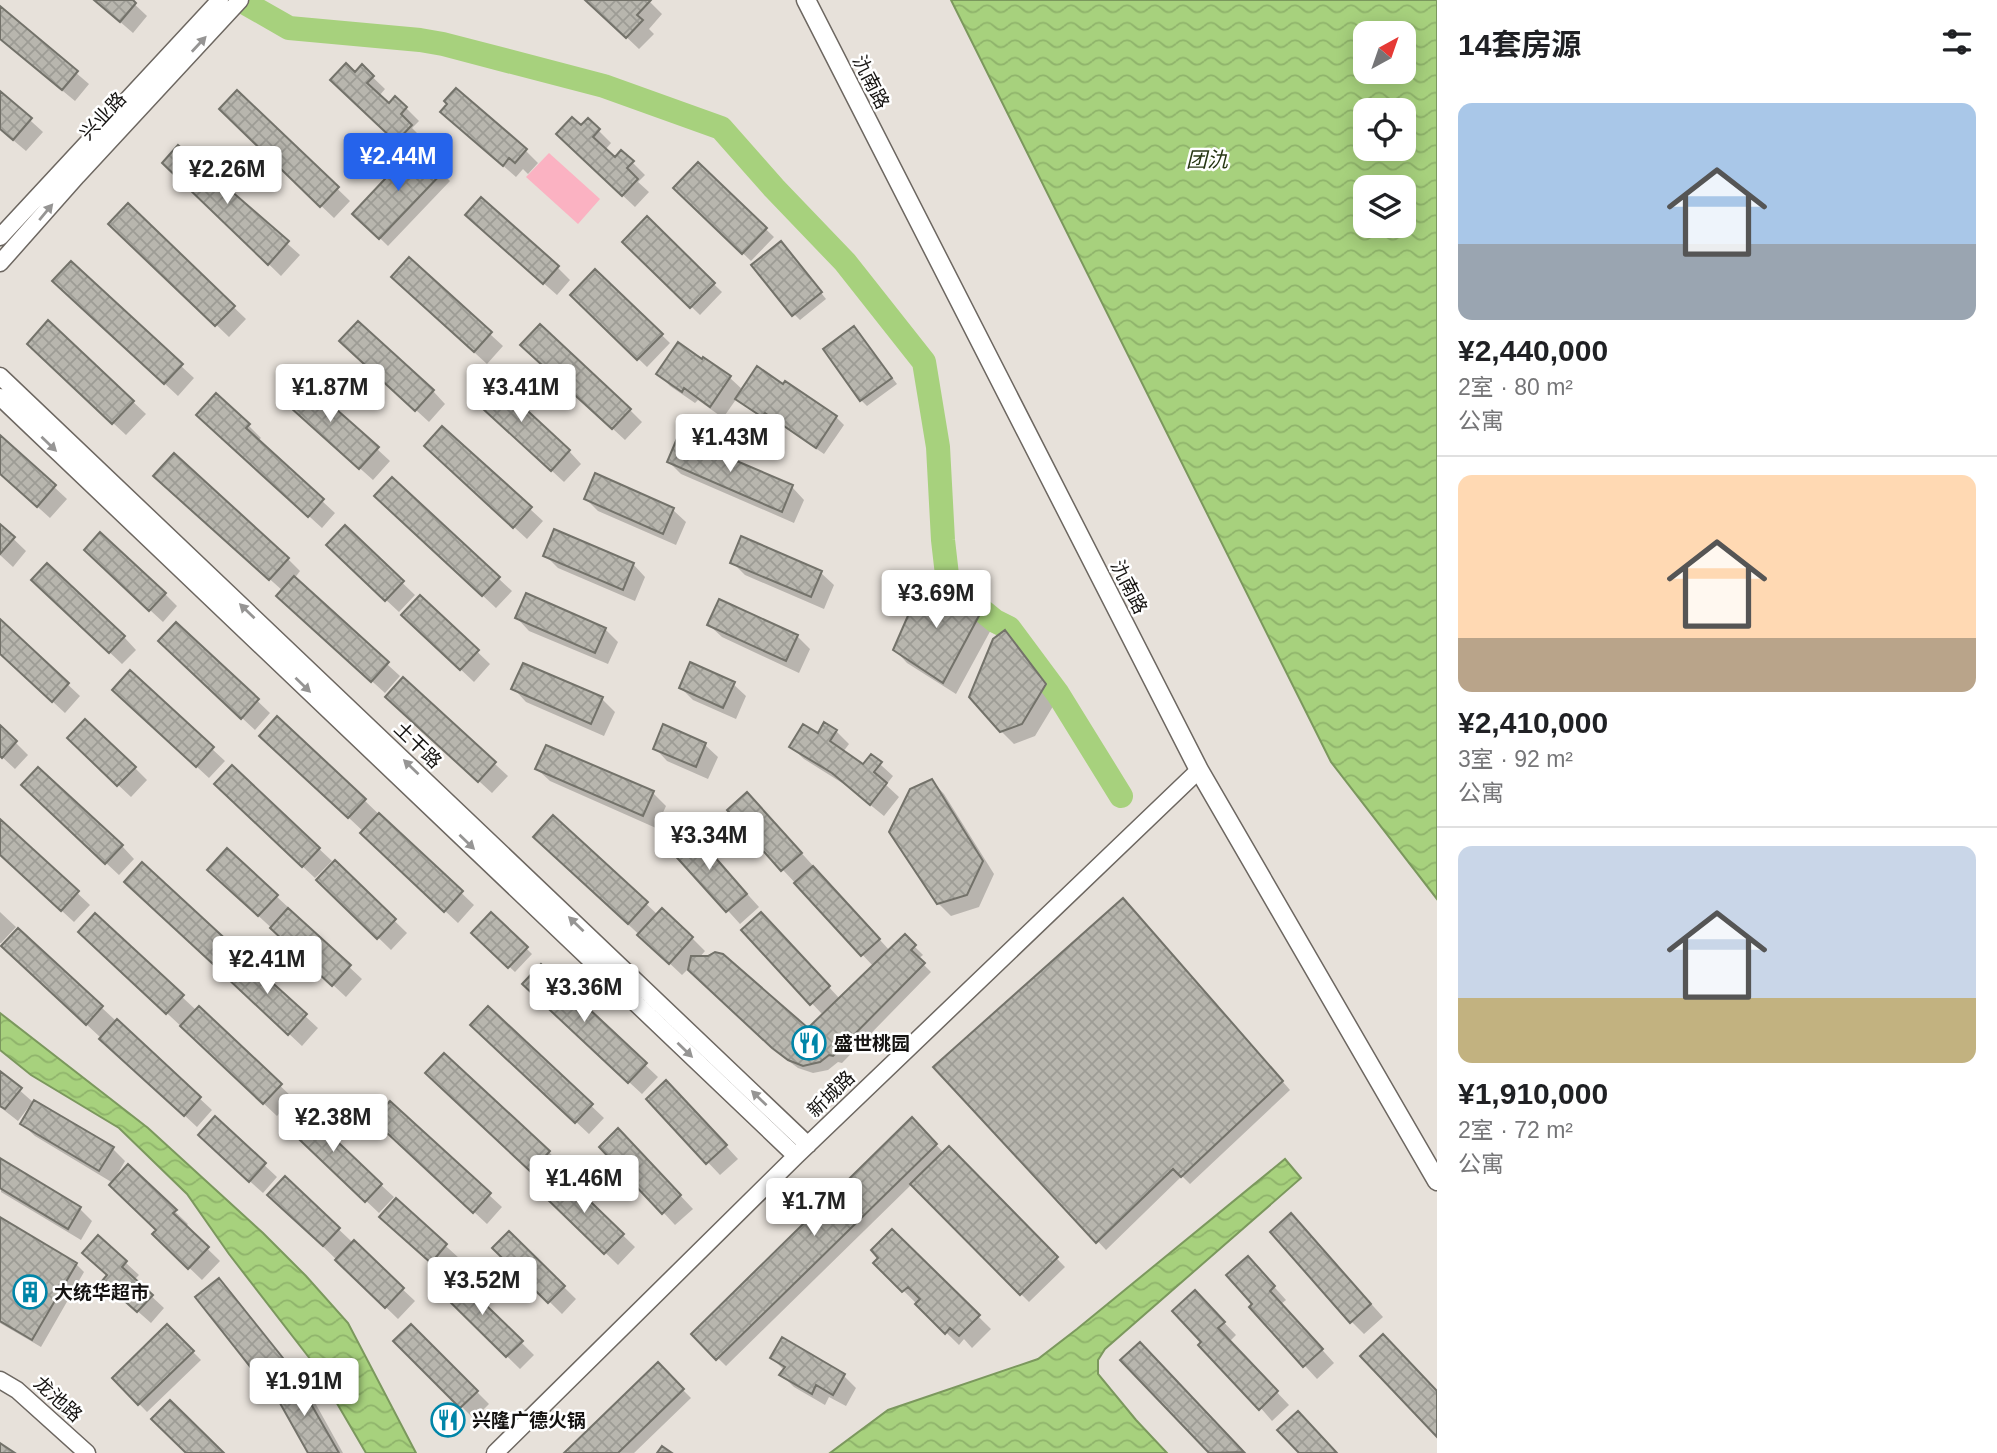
<!DOCTYPE html>
<html lang="zh">
<head>
<meta charset="utf-8">
<style>
	body { margin:0; font-family:Arial,"Noto Sans SC",sans-serif; background:#f2f2f2; color:#202124; height:100vh; display:flex; flex-direction:column; font-size:26px; white-space:nowrap }
	* { box-sizing:border-box; margin:0 }
	p { font-size:23px; color:#757577 }
	.icon { flex:none; width:38px; height:38px; fill:none; stroke:currentColor; stroke-width:2; stroke-linecap:round; stroke-linejoin:round }
	.map { position:relative; flex:1; overflow:hidden }
	.panel { display:flex; flex-direction:column; background:#fff; width:560px }
	.panel>* { flex:none }
	.needle { width:46px; rotate:40deg }
	.tools { position:absolute; left:1353px; top:21px; display:grid; gap:14px }
	.tools a { display:grid; place-items:center; width:63px; height:63px; border-radius:14px; background:#fff; box-shadow:0 4px 18px #0003; font-size:35px }
	.price { position:absolute; translate:-50% -60px; padding:0 16px; border-radius:7px; background:#fff; color:#222; font-size:23px; line-height:46px; filter:drop-shadow(0 2px 4px #0008) }
	.price::after { content:''; position:absolute; left:50%; top:42px; width:21px; height:16px; margin-left:-10px; background:inherit; clip-path:polygon(0 0,100% 0,50% 100%) }
	.price.selected { background:#2563eb; color:#fff }
	ul { padding:0; list-style:none }
	li { display:grid; align-content:center; gap:14px; height:371px; padding:0 21px }
	li+li { border-top:2px solid #e0e0e0 }
	li span { display:grid; place-items:center; height:217px; border-radius:14px; color:#555 }
	li>.icon { margin-inline-start:auto }
	span .icon { width:126px; height:126px; fill:#fffc; stroke-width:1 }
	li b { font-size:30px }
	h2 { display:flex; justify-content:space-between; align-items:center; height:84px; padding:0 21px; font-size:30px }
	main { display:flex; flex:1; min-height:0 }
	.map>svg:first-child { display:block }
	.pitch { fill:#fbb2c2 }
	.water { fill:url(#water-waves); stroke:#7b985d; stroke-width:2; fill-rule:evenodd }
	.shadow { fill:#0003 }
	.lines { fill:none; stroke-linecap:round; stroke-linejoin:round }
	.river { stroke:#a7d17d; stroke-width:24 }
	.building { fill:url(#building-cross-hatch); stroke:#73726a; stroke-width:2 }
	.tertiary-casing { stroke:#6d6761; stroke-width:19 }
	.secondary-casing { stroke:#6d6761; stroke-width:21 }
	.tertiary { stroke:#fff; stroke-width:16 }
	.secondary { stroke:#fff; stroke-width:18 }
	.oneway { fill:#969594 }
	.labels { text-anchor:middle; dominant-baseline:central; stroke-width:5; stroke-linejoin:round; paint-order:stroke }
	.street-label { font-size:19px; fill:#151311; stroke:#fff }
	.poi-label { font-size:19px; font-weight:bold; fill:#151311; stroke:#fff; text-anchor:start }
	.water-label { font-size:21px; font-style:italic; fill:#273714; stroke:#fff }
</style>
</head>
<body>
<main>
<div class="map">
<svg width="1437" height="1453" viewBox="0 0 1437 1453">
	<defs>
		<pattern id="water-waves" width="16" height="10" patternUnits="userSpaceOnUse" patternTransform="scale(1.75)"><rect width="16" height="10" fill="#a7d17d"/><path d="M0 5q4-4 8 0t8 0" fill="none" stroke="#8fb36b"/></pattern>
		<pattern id="building-cross-hatch" width="8" height="8" patternUnits="userSpaceOnUse" patternTransform="scale(1.75)"><rect width="8" height="8" fill="#b8b6ae"/><path d="M0 0l8 8M0 8l8-8" fill="none" stroke="#9d9c95"/></pattern>
	</defs>
	<rect width="100%" height="100%" fill="#e7e1da"/>
	<path class="pitch" d="M549,153L600,199L578,224L526,177Z"/>
	<path class="water" d="M951,0H1437V899L1331,762ZM1365,33H1404V72H1365ZM1365,110H1404V149H1365ZM1365,187H1404V226H1365Z
		M0,1013L148,1128L263,1233L306,1276L348,1323L416,1453H366L314,1364L229,1254L187,1194L119,1128L31,1075L0,1050Z
		M1285,1159L1301,1178L1105,1349L1098,1360V1374L1136,1420L1167,1453H830L888,1410L1038,1359L1077,1329Z"/>
	<path class="shadow" d="M95,0H130L147,16L133,33Z
		M587,0H648L662,14L649,29L654,34L639,49Z
		M0,8L89,84L75,101L0,39Z
		M362,67L385,89L379,96L389,106L396,98L419,121L412,128L423,139L415,147L450,181L388,246L355,214L411,155L345,93L355,74Z
		M237,92L350,201L334,218L233,122Z
		M0,93L43,132L26,151L0,129Z
		M588,120L611,143L605,150L615,159L632,162L645,175L638,182L649,192L635,207L571,147L581,128Z
		M455,124L526,151L538,163L528,174L523,169L516,177Z
		M179,147L300,255L281,276L164,163Z
		M698,164L774,237L751,261L675,188Z
		M128,206L246,319L229,337L111,224Z
		M647,219L722,292L700,315L625,242Z
		M480,227L558,268L570,280L557,295Z
		M786,249L826,299L800,320L794,314Z
		M409,260L503,346L487,364L406,290Z
		M595,271L670,343L647,367L572,295Z
		M67,293L181,366L194,378L178,396Z
		M48,322L146,414L126,435L42,357Z
		M854,328L897,384L867,406L861,400Z
		M354,353L433,391L445,404L429,422Z
		M535,357L630,410L642,422L625,440Z
		M704,359L730,378L743,390L836,417L844,425L824,454L774,420L771,424L745,406L737,398L723,418L698,400L695,403L670,386L658,373L702,361Z
		M486,410L569,451L581,464L564,482Z
		M297,412L377,449L390,461L373,480Z
		M248,425L261,438L257,441L335,513L322,528L211,427Z
		M442,428L543,521L527,539L439,458Z
		M0,437L67,499L50,518L0,473Z
		M669,462L792,487L804,500L794,523L681,474Z
		M596,476L673,510L686,522L676,545L598,511L586,499Z
		M392,479L512,591L496,608L389,508Z
		M168,488L288,559L300,571L294,579L400,676L385,693L291,608L283,591Z
		M0,526L26,551L13,567L0,555Z
		M345,528L415,595L399,612L341,558Z
		M545,555L633,564L645,577L635,601L558,568Z
		M98,562L165,594L177,606L163,622Z
		M732,562L821,573L834,585L824,609L745,575Z
		M931,582L980,613L993,626L956,694L907,663L895,650Z
		M46,592L124,637L136,650L122,664Z
		M420,597L490,664L474,682L416,627Z
		M720,601L797,636L810,649L799,673L722,637L709,625Z
		M517,618L605,629L618,642L608,664L529,631Z
		M0,621L80,696L65,713L0,653Z
		M176,624L270,713L255,730L173,654Z
		M1005,632L1017,645L1058,698L1035,736L1014,744L1001,731Z
		M130,673L225,761L209,778L126,702Z
		M403,680L508,776L492,793L400,709Z
		M733,684L746,696L736,719L693,700L681,688Z
		M514,689L602,699L615,712L604,736L526,702Z
		M0,727L28,755L15,769L0,755Z
		M836,731L849,744L843,752L863,766L871,756L893,776L886,785L899,797L884,816L847,786L804,759L791,747L818,735Z
		M705,745L718,757L708,779L667,761L655,748Z
		M274,748L364,800L474,905L458,923L375,846L364,832Z
		M82,751L135,768L147,780L131,797Z
		M232,767L332,861L315,878L228,797Z
		M537,769L653,793L666,806L656,828L550,781Z
		M932,781L944,794L994,874L979,907L951,916L938,903Z
		M36,798L122,846L134,859L119,875Z
		M760,807L890,951L905,937L923,955L918,959L931,972L842,1063L838,1062L828,1070L813,1073L798,1068L782,1056L689,968L682,975L548,849L554,817L658,915L662,911L692,938L705,951L699,958L808,1030L823,1015L743,930L773,927L840,999L874,967L783,870Z
		M0,821L90,905L74,922L0,854Z
		M705,847L759,907L740,924L674,851Z
		M335,863L407,933L391,950L319,880Z
		M222,882L276,896L289,908L288,910L362,979L346,997Z
		M139,894L229,946L318,1028L302,1046Z
		M1131,908L1290,1090L1190,1184L1182,1176L1106,1250L936,1067Z
		M0,912L16,927L1,943H0Z
		M491,914L532,954L515,972L473,933Z
		M95,915L197,1011L199,1009L293,1098L277,1116L93,944Z
		M18,930L212,1110L197,1127L16,959Z
		M541,967L658,1077L642,1094L537,997Z
		M488,1008L604,1118L589,1134L485,1037Z
		M0,1073L34,1103L112,1148L125,1161L114,1180L128,1167L188,1224L185,1227L220,1261L202,1280L154,1234L158,1230L113,1183L35,1136L22,1124L33,1105L31,1104L18,1121L0,1107Z
		M439,1086L549,1152L561,1165L544,1183Z
		M679,1095L738,1159L720,1175L648,1099Z
		M215,1119L277,1177L263,1193L213,1148Z
		M912,1120L944,1153L949,1148L1065,1267L1029,1302L912,1184L726,1366L693,1334Z
		M388,1132L489,1195L502,1207L487,1224Z
		M297,1136L381,1185L394,1197L379,1213Z
		M631,1143L693,1209L675,1225L663,1212Z
		M0,1160L80,1209L92,1221L81,1240L1,1192Z
		M564,1178L635,1247L618,1265L547,1196Z
		M285,1179L415,1301L398,1319L282,1207Z
		M396,1201L459,1258L444,1274L394,1229Z
		M0,1219L76,1264L84,1272L41,1347L0,1323Z
		M1303,1228L1383,1317L1364,1334L1351,1321Z
		M892,1232L991,1329L972,1348L964,1339L959,1345L875,1263Z
		M509,1233L576,1299L562,1314L495,1248Z
		M98,1237L139,1275L134,1280L164,1308L151,1323L117,1293L109,1276Z
		M1260,1271L1286,1300L1281,1304L1334,1363L1317,1379L1251,1307L1254,1304Z
		M457,1279L534,1355L520,1369L443,1293Z
		M219,1280L231,1292L294,1372L278,1385L279,1387L295,1378L308,1390L343,1453H310L273,1389L260,1376Z
		M1195,1292L1236,1335L1229,1342L1289,1405L1272,1421L1204,1342Z
		M167,1326L201,1360L147,1412L114,1378Z
		M411,1326L489,1404L474,1419L396,1341Z
		M772,1358L844,1376L856,1388L846,1406L829,1397L825,1405L794,1387L782,1375L784,1370Z
		M658,1365L691,1398L634,1453H566Z"/>
	<g class="lines">
		<path class="river" d="M240,0L289,28L420,40L443,44L604,86L721,128L774,188L845,262L924,362L938,447L943,540L947,575L968,599L995,621L1009,628L1058,694L1121,796"/>
	</g>
	<path class="building" d="M94,0H133L136,3L120,22Z
		M585,0H651L637,15L643,20L626,38Z
		M0,6L78,71L62,90L0,39Z
		M346,63L355,72L362,64L374,76L367,83L389,103L395,96L407,107L401,114L412,125L396,142L330,80Z
		M456,88L527,149L515,163L509,158L503,166L440,112L447,104L444,101Z
		M237,90L339,187L320,207L219,109Z
		M0,91L32,118L13,140L0,129Z
		M572,117L581,125L588,118L600,129L593,137L615,157L621,150L634,161L627,168L638,179L622,196L556,134Z
		M178,145L289,241L268,265L162,163Z
		M416,146L443,172L379,239L352,214Z
		M698,162L767,228L742,254L673,188Z
		M481,197L559,266L543,284L465,215Z
		M128,203L235,306L215,326L108,224Z
		M647,216L715,283L690,308L622,242Z
		M781,241L822,292L792,316L751,265Z
		M409,257L492,332L474,352L391,277Z
		M71,261L183,364L164,384L52,281Z
		M595,269L663,334L637,360L570,295Z
		M48,320L134,401L112,424L27,344Z
		M358,321L434,390L415,411L339,341Z
		M540,324L631,409L612,429L520,345Z
		M854,326L892,378L860,401L823,349Z
		M678,342L702,359L703,357L731,376L710,407L684,388L682,392L656,374Z
		M757,366L783,384L785,381L837,416L816,448L765,413L762,417L735,399Z
		M491,377L570,450L551,471L471,398Z
		M301,378L379,447L359,469L282,400Z
		M216,393L250,424L246,428L324,499L308,517L196,415Z
		M442,426L532,507L513,528L424,446Z
		M0,435L56,485L37,507L0,474Z
		M678,436L793,485L782,512L667,462Z
		M174,453L289,558L269,580L153,476Z
		M595,473L674,508L663,534L584,499Z
		M392,477L500,577L482,596L374,496Z
		M0,524L15,537L0,554Z
		M345,525L404,581L385,601L326,545Z
		M554,529L634,563L623,590L543,556Z
		M100,532L166,593L149,611L84,550Z
		M741,536L822,571L811,597L730,563Z
		M47,563L125,636L109,653L31,580Z
		M294,576L389,662L371,682L276,596Z
		M930,580L981,612L943,683L893,650L917,595Z
		M526,593L606,628L595,653L515,618Z
		M420,595L479,650L460,670L401,615Z
		M719,599L798,635L786,661L707,625Z
		M0,619L69,683L52,702L0,654Z
		M176,622L259,699L241,719L158,641Z
		M1005,630L1046,684L1022,724L1000,732L969,697L993,639Z
		M690,662L735,682L723,708L679,688Z
		M523,663L603,697L591,724L511,689Z
		M130,670L214,747L196,767L112,690Z
		M403,677L496,762L478,782L385,697Z
		M277,716L366,799L348,818L259,736Z
		M85,719L136,767L117,786L67,738Z
		M824,722L837,730L830,741L863,764L871,754L882,762L874,772L887,783L870,805L832,773L789,747L803,724L818,733Z
		M663,724L706,743L696,767L653,749Z
		M0,725L17,741L2,758L0,756Z
		M546,745L654,791L643,816L535,769Z
		M232,765L320,848L302,867L214,784Z
		M38,767L123,845L105,864L21,785Z
		M932,779L983,861L967,895L937,904L889,832L910,789Z
		M747,792L802,853L781,871L727,810Z
		M379,813L463,891L444,912L360,833Z
		M553,815L648,902L628,924L533,837Z
		M0,819L79,891L61,911L0,855Z
		M693,832L747,894L726,912L671,851Z
		M227,848L278,895L258,916L207,870Z
		M335,860L396,919L377,939L316,880Z
		M142,862L231,944L213,964L124,882Z
		M813,866L880,939L861,956L794,883Z
		M1123,898L1283,1081L1181,1177L1173,1169L1096,1243L933,1067Z
		M288,908L351,965L332,986L270,928Z
		M662,908L693,937L669,964L637,935Z
		M491,912L528,947L508,968L471,933Z
		M761,912L830,986L810,1005L741,930Z
		M95,913L184,995L166,1014L78,932Z
		M18,928L103,1006L86,1025L1,946Z
		M905,934L916,945L911,950L925,963L833,1056L829,1055L820,1062L803,1066L788,1060L772,1048L688,970L691,956H708L715,952L723,954L808,1028Z
		M244,957L307,1014L288,1035L226,977Z
		M541,964L647,1063L628,1083L522,984Z
		M199,1006L282,1084L263,1104L180,1026Z
		M488,1006L593,1104L575,1123L470,1025Z
		M117,1019L201,1097L184,1116L99,1039Z
		M444,1053L550,1151L531,1172L425,1073Z
		M0,1071L22,1088L5,1109L0,1106Z
		M666,1080L727,1145L706,1164L646,1099Z
		M34,1100L114,1147L99,1171L20,1124Z
		M390,1101L491,1193L473,1213L373,1120Z
		M300,1106L382,1184L365,1202L283,1124Z
		M215,1116L266,1163L249,1182L198,1135Z
		M912,1117L937,1144L716,1360L691,1334Z
		M618,1128L681,1195L662,1214L599,1147Z
		M949,1146L1058,1257L1020,1295L910,1184Z
		M0,1158L81,1207L68,1229L0,1188Z
		M128,1164L177,1210L173,1213L209,1247L188,1269L152,1234L156,1230L109,1185Z
		M285,1176L340,1228L323,1246L267,1195Z
		M564,1176L624,1234L604,1254L544,1196Z
		M396,1198L447,1244L431,1263L379,1217Z
		M1291,1213L1371,1304L1350,1323L1270,1232Z
		M0,1217L77,1263L32,1340L0,1321Z
		M892,1229L980,1315L959,1336L950,1328L945,1334L915,1304L920,1299L908,1287L902,1292L873,1263L878,1258L871,1250Z
		M509,1231L565,1286L548,1303L492,1248Z
		M98,1235L127,1261L122,1267L153,1295L137,1312L102,1281L107,1275L82,1253Z
		M354,1240L404,1288L385,1308L335,1260Z
		M1248,1256L1275,1286L1270,1291L1323,1349L1303,1367L1249,1307L1252,1304L1226,1275Z
		M457,1277L523,1341L506,1357L441,1293Z
		M219,1278L283,1358L259,1378L195,1297Z
		M1195,1290L1225,1322L1218,1328L1278,1391L1259,1410L1198,1345L1201,1342L1172,1311Z
		M167,1324L194,1351L138,1405L112,1378Z
		M411,1324L478,1391L460,1408L393,1341Z
		M1383,1334L1437,1391V1437L1360,1356Z
		M782,1337L845,1374L833,1395L816,1385L812,1394L779,1375L785,1367L770,1358Z
		M1140,1342L1244,1452L1209,1453L1120,1360Z
		M658,1362L684,1389L618,1453H564Z
		M295,1376L339,1453H308L272,1389Z
		M170,1400L224,1453H186L151,1419Z
		M1298,1411L1337,1453H1299L1277,1430Z
		M0,1443L15,1453H0Z
		M662,1446L672,1453H657Z"/>
	<g class="lines">
		<defs>
			<path id="tertiary" d="M0,237L220,0
				M0,263L77,176L240,0
				M0,376L808,1145
				M0,397L796,1156
				M0,1380L17,1390L87,1453
				M495,1453L796,1156L1199,770"/>
			<path id="secondary" d="M806,0L1199,770L1437,1181"/>
		</defs>
		<use href="#tertiary" class="tertiary-casing"/>
		<use href="#secondary" class="secondary-casing"/>
		<use href="#tertiary" class="tertiary"/>
		<use href="#secondary" class="secondary"/>
	</g>
	<defs><path id="oneway-solid" d="M-6-.8H1V-3.2L6.5 0L1 3.2V.8H-6Z" transform="scale(1.75)"/></defs>
	<g class="oneway">
		<use href="#oneway-solid" transform="translate(199 44) rotate(-47)"/>
		<use href="#oneway-solid" transform="translate(46 212) rotate(-50)"/>
		<use href="#oneway-solid" transform="translate(49 444) rotate(44)"/>
		<use href="#oneway-solid" transform="translate(247 611) rotate(-136)"/>
		<use href="#oneway-solid" transform="translate(303 685) rotate(44)"/>
		<use href="#oneway-solid" transform="translate(411 767) rotate(-136)"/>
		<use href="#oneway-solid" transform="translate(467 842) rotate(44)"/>
		<use href="#oneway-solid" transform="translate(576 924) rotate(-136)"/>
		<use href="#oneway-solid" transform="translate(685 1050) rotate(44)"/>
		<use href="#oneway-solid" transform="translate(759 1098) rotate(-136)"/>
	</g>
	<defs>
		<symbol id="restaurant-ring" viewBox="-11 -11 22 22"><circle r="9.5" fill="#fff" stroke="#0085a8" stroke-width="1.5"/><path d="M-5-6h1v4h1v-4h1v4h1v-4h1v5L-1.5 .5V6h-2V.5L-5-1ZM5-6V6H3V1.5H1.5Q1.5-4 5-6Z" fill="#0085a8"/></symbol>
		<symbol id="building-ring" viewBox="-11 -11 22 22"><circle r="9.5" fill="#fff" stroke="#0085a8" stroke-width="1.5"/><path d="M-4-6H4V6H1V3H-1V6H-4ZM-2.5-4.3h1.7v1.8h-1.7ZM.8-4.3h1.7v1.8H.8ZM-2.5-1h1.7V.8h-1.7ZM.8-1h1.7V.8H.8Z" fill="#0085a8"/></symbol>
	</defs>
	<g fill-rule="evenodd">
		<use href="#restaurant-ring" x="790" y="1024" width="38" height="38"/>
		<use href="#building-ring" x="11" y="1273" width="38" height="38"/>
		<use href="#restaurant-ring" x="429" y="1401" width="38" height="38"/>
	</g>
	<g class="labels">
		<g class="street-label">
			<text transform="translate(871 82) rotate(63)">氿南路</text>
			<text transform="translate(103 116) rotate(-47)">兴业路</text>
			<text transform="translate(1129 587) rotate(63)">氿南路</text>
			<text transform="translate(418 745) rotate(44)">土干路</text>
			<text transform="translate(831 1094) rotate(-44)">新城路</text>
			<text transform="translate(58 1399) rotate(42)">龙池路</text>
		</g>
		<g class="poi-label">
			<text x="834" y="1043">盛世桃园</text>
			<text x="54" y="1292">大统华超市</text>
			<text x="472" y="1420">兴隆广德火锅</text>
		</g>
		<g class="water-label">
			<text x="1207" y="159">团氿</text>
		</g>
	</g>
</svg>
<div class="tools">
<a><svg class="needle" viewBox="-14 -14 28 28"><path d="M0-13l5 13h-10z" fill="#e53935"/><path d="M0 13l5-13h-10z" fill="#757577"/></svg></a>
<a><svg class="icon" aria-label="locate" viewBox="0 0 24 24"><circle cx="12" cy="12" r="6"/><path d="M12 2v4M12 18v4M2 12h4M18 12h4"/></svg></a>
<a><svg class="icon" aria-label="layers" viewBox="0 0 24 24"><path d="M12 4l9 5-9 5-9-5zM3 14l9 5 9-5"/></svg></a>
</div>
<b class="price selected" style="left:398px;top:193px">¥2.44M</b>
<b class="price" style="left:227px;top:206px">¥2.26M</b>
<b class="price" style="left:330px;top:424px">¥1.87M</b>
<b class="price" style="left:521px;top:424px">¥3.41M</b>
<b class="price" style="left:730px;top:474px">¥1.43M</b>
<b class="price" style="left:936px;top:630px">¥3.69M</b>
<b class="price" style="left:709px;top:872px">¥3.34M</b>
<b class="price" style="left:267px;top:996px">¥2.41M</b>
<b class="price" style="left:584px;top:1024px">¥3.36M</b>
<b class="price" style="left:333px;top:1154px">¥2.38M</b>
<b class="price" style="left:584px;top:1215px">¥1.46M</b>
<b class="price" style="left:814px;top:1238px">¥1.7M</b>
<b class="price" style="left:482px;top:1317px">¥3.52M</b>
<b class="price" style="left:304px;top:1418px">¥1.91M</b>
</div>
<section class="panel">
<h2>14套房源<svg class="icon" aria-label="filters" viewBox="0 0 24 24"><path d="M4 7h16M4 17h16"/><circle cx="9" cy="7" r="2"/><circle cx="15" cy="17" r="2"/></svg></h2>
<ul>
<li><span style="background:linear-gradient(#a9c7e8 65%,#9aa5b1 0)"><svg class="icon" aria-label="home" viewBox="0 0 24 24"><path d="M3 11l9-7 9 7M6 9v11h12V9"/></svg></span><div><b>¥2,440,000</b><p>2室 · 80 m²</p><p>公寓</p></div></li>
<li><span style="background:linear-gradient(#ffd9b3 75%,#b9a48a 0)"><svg class="icon" aria-label="home" viewBox="0 0 24 24"><path d="M3 11l9-7 9 7M6 9v11h12V9"/></svg></span><div><b>¥2,410,000</b><p>3室 · 92 m²</p><p>公寓</p></div></li>
<li><span style="background:linear-gradient(#c9d6e8 70%,#c2b280 0)"><svg class="icon" aria-label="home" viewBox="0 0 24 24"><path d="M3 11l9-7 9 7M6 9v11h12V9"/></svg></span><div><b>¥1,910,000</b><p>2室 · 72 m²</p><p>公寓</p></div></li>
</ul>
</section>
</main>
</body>
</html>
